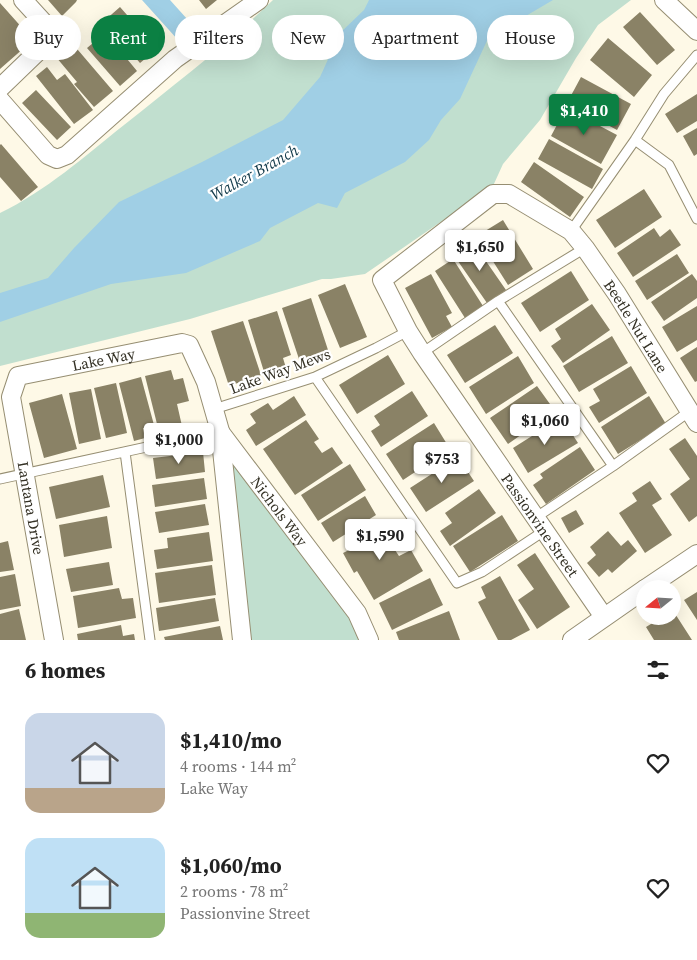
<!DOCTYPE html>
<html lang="en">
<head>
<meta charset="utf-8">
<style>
	body { margin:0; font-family:"Source Serif 4",serif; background:#f6f6f6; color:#222; height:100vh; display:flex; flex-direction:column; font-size:19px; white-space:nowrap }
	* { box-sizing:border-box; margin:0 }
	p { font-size:16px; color:#767676 }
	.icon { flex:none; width:28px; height:28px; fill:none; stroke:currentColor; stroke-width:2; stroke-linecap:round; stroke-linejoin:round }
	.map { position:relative; height:640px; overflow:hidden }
	.drawer { display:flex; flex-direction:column; background:#fff; flex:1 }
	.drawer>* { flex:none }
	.guide { position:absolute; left:15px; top:15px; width:668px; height:45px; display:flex; gap:10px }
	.needle { width:32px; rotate:252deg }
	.controls { position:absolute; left:636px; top:580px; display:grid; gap:10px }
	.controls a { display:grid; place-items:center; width:45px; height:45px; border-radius:50%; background:#fff; box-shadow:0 5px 20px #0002; font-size:25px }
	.price { position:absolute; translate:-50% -42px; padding:0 11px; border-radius:5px; background:#fff; color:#222; font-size:16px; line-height:32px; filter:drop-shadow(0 1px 2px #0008) }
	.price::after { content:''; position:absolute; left:50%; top:30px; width:15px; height:11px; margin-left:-8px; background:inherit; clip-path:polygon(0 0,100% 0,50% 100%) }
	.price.selected { background:#0b8043; color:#fff }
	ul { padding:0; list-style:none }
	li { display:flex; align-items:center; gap:15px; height:125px; padding:0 25px }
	li span { display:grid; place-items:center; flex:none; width:140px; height:100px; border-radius:15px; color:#555 }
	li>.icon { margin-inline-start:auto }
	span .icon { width:60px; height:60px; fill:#fffc; stroke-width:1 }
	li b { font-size:21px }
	h2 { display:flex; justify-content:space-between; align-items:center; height:60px; padding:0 25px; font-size:21px }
	.pill { padding:0 18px; border-radius:22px; background:#fff; box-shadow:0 5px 20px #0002; font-size:18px; line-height:45px }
	.pill.selected { background:#0b8043; color:#fff }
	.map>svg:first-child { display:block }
	.green { fill:#c1dfcf }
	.water { fill:#a0cfe5 }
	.building { fill:#8a8266 }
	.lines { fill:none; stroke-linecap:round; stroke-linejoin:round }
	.lane-casing { stroke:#968e72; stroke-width:11 }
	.street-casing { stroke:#968e72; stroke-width:20 }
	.lane { stroke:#fff; stroke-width:9 }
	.street { stroke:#fff; stroke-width:18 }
	.labels { text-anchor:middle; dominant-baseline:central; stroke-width:4.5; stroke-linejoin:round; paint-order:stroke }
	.street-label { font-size:15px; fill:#343125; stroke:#fff }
	.water-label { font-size:16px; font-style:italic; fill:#103949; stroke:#fff }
</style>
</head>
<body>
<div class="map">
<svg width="697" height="640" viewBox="0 0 697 640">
	<rect width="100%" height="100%" fill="#fef9e7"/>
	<path class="green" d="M273,0H631L598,25L576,58L540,120L503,164L493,186L365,274L331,279H322L190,319L0,366V213C46,191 85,156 124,125C175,84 226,45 273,0Z
		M228,455L327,582L364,640H250Z"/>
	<path class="water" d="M142,0H170L197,30L178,40Z
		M369,0H553L519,20L491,32L460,99L441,120L429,140L405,162L345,193L337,208L318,203L270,228L260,241L186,273L111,284L0,322V293L48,278L74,248L119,202L202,162L283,120L320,77L340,33L364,10Z"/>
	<path class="building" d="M48,0H77L76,2L62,16Z
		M199,0H217L206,9Z
		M0,3L33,40L0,69Z
		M120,7L157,49L140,63L104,21Z
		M640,12L675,50L657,65L623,27Z
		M99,38L108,47L113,42L137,71L120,86L87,48Z
		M608,38L652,75L634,97L590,60Z
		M72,43L113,91L94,107L74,84L77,82L56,57Z
		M47,67L57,80L65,74L93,110L74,124L36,76Z
		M581,77L631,104L617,130L567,103Z
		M36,90L71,127L57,140L22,103Z
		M697,94V121L677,133L665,114Z
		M566,108L617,135L601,164L551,136Z
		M697,128V154L694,156L683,136Z
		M549,139L603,169L592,189L538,159Z
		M1,144L38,187L21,201L0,177V145Z
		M534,162L584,197L570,217L521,182Z
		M644,189L662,217L615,248L596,220Z
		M503,220L533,269L508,285L477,236Z
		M654,228L660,237L670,229L681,245L633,277L617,253Z
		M472,241L506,290L487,303L453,254Z
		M677,254L689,273L647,300L635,281Z
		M453,259L483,306L465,318L435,271Z
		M571,271L589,300L540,332L521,303Z
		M431,274L452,313L446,316L452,327L432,338L405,288Z
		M692,274L697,281V298L664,321L651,302Z
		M345,284L367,337L340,348L318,295Z
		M311,298L329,353L300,362L282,308Z
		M592,304L610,330L563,363L551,346L561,339L555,329Z
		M697,306V340L677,352L662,327Z
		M277,311L291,355L283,358L286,368L265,375L248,320Z
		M243,321L261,375L229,386L211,331Z
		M495,325L513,353L465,383L447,355Z
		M612,336L628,363L579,392L563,366Z
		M697,347V381L695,382L680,358Z
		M388,355L405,384L357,414L339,385Z
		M518,356L534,383L486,414L469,387Z
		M631,366L647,393L599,423L589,407L600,401L593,389Z
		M171,370L174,380L183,378L189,401L177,404L182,426L159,432L145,376Z
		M141,377L154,425L143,428L145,438L134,441L119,383Z
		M116,383L127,433L106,438L94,388Z
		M537,386L555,411L508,444L490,418Z
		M91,389L101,439L79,444L69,393Z
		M412,391L428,416L381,447L371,431L380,425L374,416Z
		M62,394L77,449L44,458L29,403Z
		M294,396L306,415L256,446L246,430L256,423L250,414L268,403L273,410Z
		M649,396L666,424L618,454L601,427Z
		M306,420L319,439L314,442L322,453L332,447L343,463L295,495L263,449Z
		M434,423L450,449L403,480L386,454Z
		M565,423L578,443L528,473L513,448L551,424L554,430Z
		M685,438L697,456V516L689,522L670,494L690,479L669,449Z
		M580,447L595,470L546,504L533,485L543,478L540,474Z
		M203,452L205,472L156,479L153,458Z
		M458,457L474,481L426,512L410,488Z
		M350,464L366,490L318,521L301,495Z
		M103,475L110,507L56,519L49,487Z
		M204,478L207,499L155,507L152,485Z
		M650,481L662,499L652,505L672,535L645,553L619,513L637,501L632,493Z
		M479,489L496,513L450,546L440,531L452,523L445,513Z
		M365,496L376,515L333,542L321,523Z
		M205,504L209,525L159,533L155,512Z
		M576,510L584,524L569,533L561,518Z
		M502,515L518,541L470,572L453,546Z
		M107,516L112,548L64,557L59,525Z
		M386,524L398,545L393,547L399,556L411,550L423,571L374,600L357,571L354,573L343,553L353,548L347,538L362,530L365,536Z
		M608,531L621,546L628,540L637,551L612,573L608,569L599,577L587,563L596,555L590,547Z
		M209,532L213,561L157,569L154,550L168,548L167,538Z
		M8,541L14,570L0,572V543Z
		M535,553L570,607L537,629L518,600L534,589L517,565Z
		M109,562L113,585L71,592L66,569Z
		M212,565L216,595L159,603L155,573Z
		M15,574L21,606L0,610V577Z
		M500,576L530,630L511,640H498L478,602L486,598L481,587Z
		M430,578L443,605L392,630L379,603Z
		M119,588L122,599L133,598L136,618L78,628L73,596Z
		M697,592V620L684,600Z
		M215,598L219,621L159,631L156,608Z
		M19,609L26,640H0V614Z
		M672,609L692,640H654L646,627L664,616H672Z
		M449,611L460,640H399L396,632Z
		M121,625L123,636L134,634L135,640H78L77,634Z
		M220,626L223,640H165L164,637Z"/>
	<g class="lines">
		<defs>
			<path id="lane" d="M635,140L669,165L697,219
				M571,231L635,140L664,94L697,55
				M498,301L613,466
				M422,353L498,301L585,248
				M315,377L457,583L482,572L544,531
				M214,409L315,377L376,348L408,331
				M125,452L150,640
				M0,479L220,431
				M535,518L613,466L690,411"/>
			<g id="street">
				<path d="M664,0L697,31"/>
				<path d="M0,88L55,35L23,0"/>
				<path d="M0,100L48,155L57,159L67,155L175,59L259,0"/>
				<path id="s1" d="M220,432L357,613L369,640"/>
				<path d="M645,589L697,554"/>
				<path id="s2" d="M604,617L422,353L408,331L382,280L493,194H509L571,231L585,248L617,294L697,423"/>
				<path id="s3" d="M54,640L11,397L18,376L182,343L189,345L206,382L220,431L242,640"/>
				<path d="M572,640L645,589"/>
			</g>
		</defs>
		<use href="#lane" class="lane-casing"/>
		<use href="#street" class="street-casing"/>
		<use href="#lane" class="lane"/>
		<use href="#street" class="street"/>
	</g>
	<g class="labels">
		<g class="street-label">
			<text stroke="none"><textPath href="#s2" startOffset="748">Beetle Nut Lane</textPath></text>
			<text stroke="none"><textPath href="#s3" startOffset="356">Lake Way</textPath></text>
			<text transform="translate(280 371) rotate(-20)">Lake Way Mews</text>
			<text transform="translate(31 508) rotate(80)">Lantana Drive</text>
			<text stroke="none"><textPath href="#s1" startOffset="99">Nichols Way</textPath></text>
			<text transform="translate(540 525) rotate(55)">Passionvine Street</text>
		</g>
		<g class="water-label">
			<text transform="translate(254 172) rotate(-29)">Walker Branch</text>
		</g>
	</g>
</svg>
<div class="controls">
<a><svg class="needle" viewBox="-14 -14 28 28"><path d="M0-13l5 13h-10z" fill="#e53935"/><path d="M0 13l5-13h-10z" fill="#767676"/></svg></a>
</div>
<b class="price selected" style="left:584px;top:136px">$1,410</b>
<b class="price" style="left:480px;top:272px">$1,650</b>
<b class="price" style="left:545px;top:446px">$1,060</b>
<b class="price" style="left:179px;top:465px">$1,000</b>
<b class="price" style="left:442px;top:484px">$753</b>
<b class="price" style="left:380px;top:561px">$1,590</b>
<div class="guide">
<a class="pill">Buy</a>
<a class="pill selected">Rent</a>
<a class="pill">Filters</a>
<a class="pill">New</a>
<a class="pill">Apartment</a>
<a class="pill">House</a>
</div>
</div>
<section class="drawer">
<h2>6 homes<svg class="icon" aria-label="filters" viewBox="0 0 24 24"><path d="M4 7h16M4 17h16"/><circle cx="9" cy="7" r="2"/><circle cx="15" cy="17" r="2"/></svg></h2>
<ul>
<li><span style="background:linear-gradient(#c9d6e8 75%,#b9a48a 0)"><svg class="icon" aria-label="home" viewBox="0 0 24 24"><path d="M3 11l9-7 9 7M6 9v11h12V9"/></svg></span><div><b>$1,410/mo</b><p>4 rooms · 144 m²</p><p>Lake Way</p></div><svg class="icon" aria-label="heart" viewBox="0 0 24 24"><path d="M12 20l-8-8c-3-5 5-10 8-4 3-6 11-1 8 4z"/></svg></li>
<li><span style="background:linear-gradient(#bfe0f5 75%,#8fb573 0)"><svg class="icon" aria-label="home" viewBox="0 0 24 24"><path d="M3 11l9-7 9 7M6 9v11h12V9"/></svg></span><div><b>$1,060/mo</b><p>2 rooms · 78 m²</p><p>Passionvine Street</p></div><svg class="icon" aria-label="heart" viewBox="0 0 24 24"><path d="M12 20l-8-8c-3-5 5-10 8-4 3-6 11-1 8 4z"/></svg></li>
</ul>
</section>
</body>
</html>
